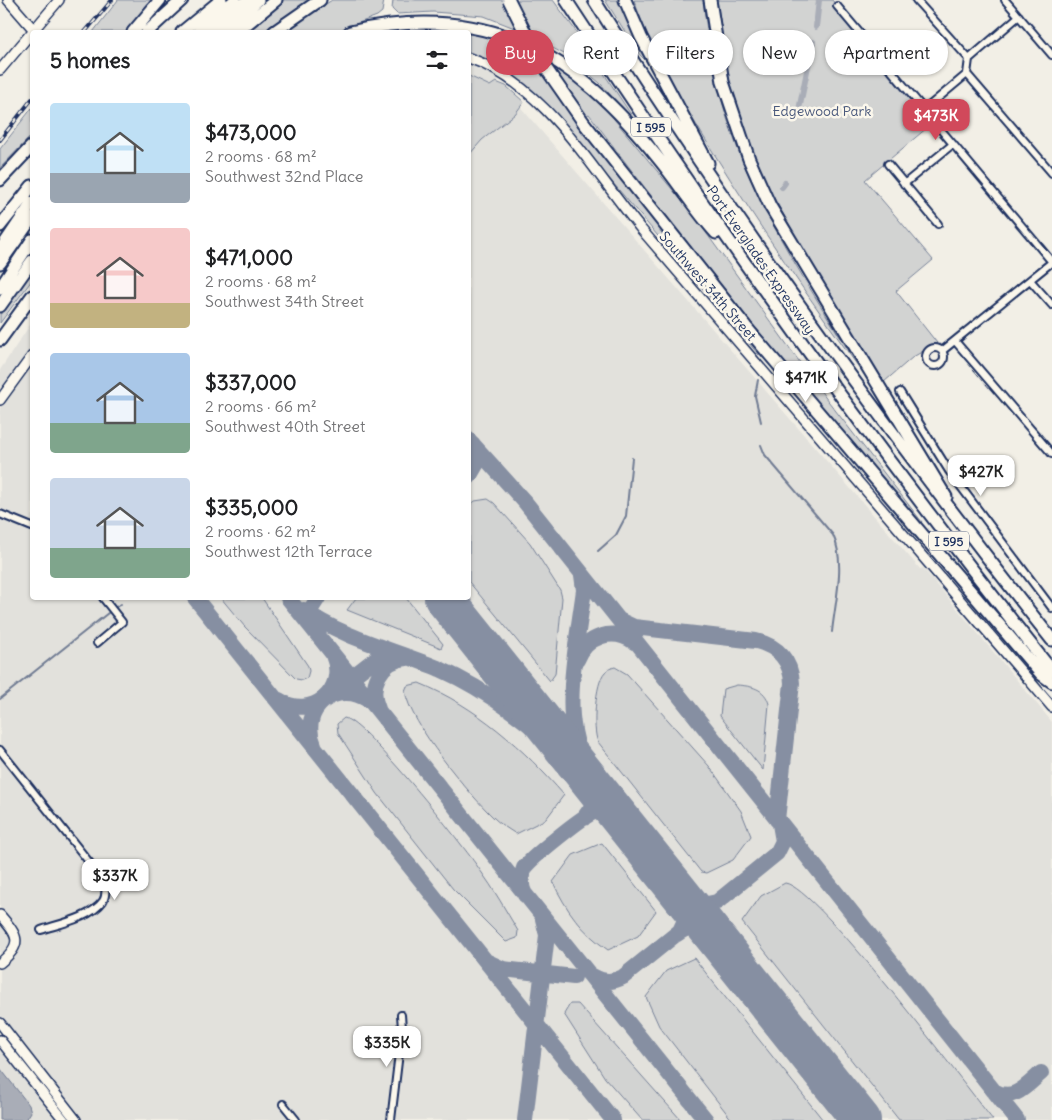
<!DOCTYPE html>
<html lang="en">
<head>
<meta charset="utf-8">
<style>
	body { margin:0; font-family:Delius,sans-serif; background:#f2f2f2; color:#202124; height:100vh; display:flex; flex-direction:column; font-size:19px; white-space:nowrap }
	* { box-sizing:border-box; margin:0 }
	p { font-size:16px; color:#757577 }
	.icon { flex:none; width:28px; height:28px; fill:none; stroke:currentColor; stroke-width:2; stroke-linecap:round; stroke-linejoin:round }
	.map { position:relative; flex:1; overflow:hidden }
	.details { position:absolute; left:30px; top:30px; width:441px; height:570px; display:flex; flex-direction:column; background:#fff; border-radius:5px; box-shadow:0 1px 4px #0004 }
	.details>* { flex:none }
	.hud { position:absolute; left:486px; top:30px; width:475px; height:45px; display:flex; gap:10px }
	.price { position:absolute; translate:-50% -42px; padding:0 11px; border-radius:10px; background:#fff; color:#222; font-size:16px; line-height:32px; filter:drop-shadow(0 1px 2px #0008) }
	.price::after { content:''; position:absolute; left:50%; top:30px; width:15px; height:11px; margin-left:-8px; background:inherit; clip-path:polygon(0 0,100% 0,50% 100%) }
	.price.active { background:#d1495b; color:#fff }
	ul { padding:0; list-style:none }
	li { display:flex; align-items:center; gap:15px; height:125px; padding:0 20px }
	li span { display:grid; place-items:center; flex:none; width:140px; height:100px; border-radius:5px; color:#555 }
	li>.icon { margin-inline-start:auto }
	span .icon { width:60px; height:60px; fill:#fffc; stroke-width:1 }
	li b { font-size:21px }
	h2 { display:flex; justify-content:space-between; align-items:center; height:60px; padding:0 20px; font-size:21px }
	.tag { padding:0 18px; border-radius:22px; background:#fff; box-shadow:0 1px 4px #0004; font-size:18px; line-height:45px }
	.tag.active { background:#d1495b; color:#fff }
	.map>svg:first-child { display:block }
	.built { fill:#e2e1dc }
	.green { fill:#d2d3d2; stroke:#768198 }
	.water { fill:#a9adb7; stroke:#707b93 }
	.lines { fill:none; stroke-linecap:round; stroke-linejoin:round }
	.stream { stroke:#707b93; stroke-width:2 }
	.canal { stroke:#a9adb7; stroke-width:6 }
	.taxiway { stroke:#868fa2; stroke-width:16 }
	.runway { stroke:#868fa2; stroke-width:40 }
	.street-casing { stroke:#1b2f5e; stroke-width:10 }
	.secondary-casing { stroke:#1b2f5e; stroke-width:12 }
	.highway-casing { stroke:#1b2f5e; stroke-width:15 }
	.street { stroke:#fbf7ec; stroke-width:6 }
	.secondary { stroke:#fbf7ec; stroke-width:9 }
	.highway { stroke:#fbf7ec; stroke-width:11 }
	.rail-casing { stroke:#1b2f5e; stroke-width:4 }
	.rail { stroke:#fbf7ec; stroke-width:2; stroke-dasharray:5.5; stroke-linecap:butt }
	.highway-bridge-casing { stroke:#1b2f5e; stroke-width:15; stroke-linecap:butt }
	.highway-bridge { stroke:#fbf7ec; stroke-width:11 }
	.labels { text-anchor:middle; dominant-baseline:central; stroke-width:5; stroke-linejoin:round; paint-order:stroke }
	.shield { fill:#fbf7ec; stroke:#5e6b89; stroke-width:1 }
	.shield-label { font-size:12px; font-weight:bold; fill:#1b2f5e }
	.park-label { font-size:14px; fill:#49587b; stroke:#fbf7ec }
	.street-label { font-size:14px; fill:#1b2f5e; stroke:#fbf7ec }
</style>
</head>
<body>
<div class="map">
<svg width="1052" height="1120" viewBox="0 0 1052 1120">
	<rect width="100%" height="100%" fill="#f2efe6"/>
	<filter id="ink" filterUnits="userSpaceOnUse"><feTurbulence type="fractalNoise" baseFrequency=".02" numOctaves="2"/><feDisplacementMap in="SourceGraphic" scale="10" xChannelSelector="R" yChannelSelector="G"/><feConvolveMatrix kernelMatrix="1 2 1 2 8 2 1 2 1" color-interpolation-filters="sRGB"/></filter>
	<g filter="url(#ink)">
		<path class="built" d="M469,65L491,73L920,569L923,568L1052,722V1120H0V370L32,322V598H469Z"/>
		<path class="green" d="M118,0H161L132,32H93Z
			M277,0H310L264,32H240Z
			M332,0H384L382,12L377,16L335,32H283Z
			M393,0H553L573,27L634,119L633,120L600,83L566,55L512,27L484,16L433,12L397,14L392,9Z
			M605,0H621L646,61L640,55Z
			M634,0H703C708,44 717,91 732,133C761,217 814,294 860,369C809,298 759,226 713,152C683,103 652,54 634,0Z
			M717,0H832L934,122L865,180L933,260L896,291L937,343L913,357L884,382L807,256L765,182L751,148L728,75Z
			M397,27H468L553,60L600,102L691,212L825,397L922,522L919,524C805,390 694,255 589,114L575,121L759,353V355L607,176L526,86L503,69L469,55V32H376Z
			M469,76L490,86L496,82L506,86L524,102L515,114L482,140L469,155Z
			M32,108V135L0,168V149Z
			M32,266V280L0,323V311Z
			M488,499L494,503L530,543L560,590L562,598L555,674L550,681L469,582V506L475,501Z
			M221,598H262L308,666L309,671L307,678L302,680L296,679L245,627Z
			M356,598H406L443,644L441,648L347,610Z
			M615,667L627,674L709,766L741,811L751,836L733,860L706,873L701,872L598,742C592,730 595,682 605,672C608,669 611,668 615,667Z
			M419,683C476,706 524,749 564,795L546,819L516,834C508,829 500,824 494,818C469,794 410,724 405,691L407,686Z
			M737,685C751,686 765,688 769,704L763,770L720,716L723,689Z
			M344,718C365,721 464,846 480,870C494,889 506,911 518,931L517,938L506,942L453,889L377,793L338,733L337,724Z
			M602,843L656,911L638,936L608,950C582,932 566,910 553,882L573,855Z
			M785,883C816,886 965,1085 993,1120H899L742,922L761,896Z
			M694,958L823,1120H732L659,1026L646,997L666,971Z
			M570,1004H578L681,1120H642L605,1078L564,1014Z"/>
		<path class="water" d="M0,1068L29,1105L31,1112L26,1120H0Z"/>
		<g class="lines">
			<path class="stream" d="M758,380L755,396L761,422
				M761,445L765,455L833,535C846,563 835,602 832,632
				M598,551L616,535L626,516L632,458
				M116,607L121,604
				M0,699L108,613"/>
			<path class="canal" d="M816,27L819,0
				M800,105L813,42
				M782,187L785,183"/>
			<path class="taxiway" d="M469,440L525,502L1017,1120
				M469,477L477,463L473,444
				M582,575L584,590C579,627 569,680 572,716C574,740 582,761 591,783
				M195,598L613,1120
				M288,598L706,1120
				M304,610C338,636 399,652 440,669C492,692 534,727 576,764
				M619,620L634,627L756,641C778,646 791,661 792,683L777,820
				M312,624L311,609L318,598
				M577,660C586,636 613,627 634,642
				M343,684L379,656L399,654
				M279,700C311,721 348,690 333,655
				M378,709C368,686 380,660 407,658
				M314,745C298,709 337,679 368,700
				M584,818L594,804V785
				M525,895C521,886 520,877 524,868C530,859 584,815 594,812C604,810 612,814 620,818
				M685,900L702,905L717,902L777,853L783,841L780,824
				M677,934C689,924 700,928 713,934
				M488,962L503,969L574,977
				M589,974C600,981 610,984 623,977L680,931L687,916L685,900
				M994,1091C1013,1103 1027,1085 1041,1073
				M525,1120L547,935L543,919"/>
			<path class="runway" d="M444,598L861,1120"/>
			<defs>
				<path id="street" d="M916,0L969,59
					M1005,0L1052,55
					M837,6L1052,262
					M967,74L1052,173
					M924,110L967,74L969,59L1019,16
					M888,164L938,224
					M904,184L953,144
					M1030,280L1052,305
					M955,341L1052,454
					M926 357a9 9 0 1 1 18 0a9 9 0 1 1-18 0Z
					M942,351L1052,262
					M900,392L949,471L1052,608
					M0,514L32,527
					M97,643L122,622L103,598
					M0,750L105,882C105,888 107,895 103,901C91,918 59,924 41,930
					M283,1104L296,1120
					M391,1120L402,1028L401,1015"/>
				<path id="secondary" d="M8,0L34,30
					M469,58C545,84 592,170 641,229L1052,707
					M0,70L59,0
					M0,400L32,356
					M0,915C18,936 24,943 0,963
					M0,1023L76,1120
					M0,1040L64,1120"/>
				<path id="highway" d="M566,0C717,232 880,455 1052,671
					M594,0C734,222 889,434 1052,640
					M625,0L641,37L708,163
					M710,0L723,82L749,159L770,206L946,497
					M133,32L160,0
					M147,32L182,0
					M182,32L221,0
					M199,32L235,0
					M211,32L248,0
					M223,32L258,0
					M237,32L276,0
					M274,32L320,0
					M350,32C490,0 574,54 658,158C678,182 695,210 716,233
					M584,123L746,327L1041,674L1052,682
					M0,180L32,146
					M0,226L32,186
					M0,250L32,203
					M0,263L32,218
					M0,288L32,240
					M0,306L32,261
					M0,340L32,296"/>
			</defs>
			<use href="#street" class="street-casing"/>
			<use href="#secondary" class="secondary-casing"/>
			<use href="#highway" class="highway-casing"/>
			<use href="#street" class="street"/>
			<use href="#secondary" class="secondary"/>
			<use href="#highway" class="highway"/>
			<defs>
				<path id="rail" d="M85,32L112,0
					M0,140L32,99"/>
			</defs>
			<use href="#rail" class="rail-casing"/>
			<use href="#rail" class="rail"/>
			<defs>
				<path id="highway-bridge" d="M509,0L536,54L584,123"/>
			</defs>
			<use href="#highway-bridge" class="highway-bridge-casing"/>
			<use href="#highway-bridge" class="highway-bridge"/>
		</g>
	</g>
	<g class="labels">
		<g class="shield">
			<rect x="631" y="117.5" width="40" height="19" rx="4"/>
			<rect x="929" y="531.5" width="40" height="19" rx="4"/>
		</g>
		<g class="shield-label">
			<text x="651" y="127">I 595</text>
			<text x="949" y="541">I 595</text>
		</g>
		<g class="park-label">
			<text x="822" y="111">Edgewood Park</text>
		</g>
		<g class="street-label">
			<text transform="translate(761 260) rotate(55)">Port Everglades Expressway</text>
			<text transform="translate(708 286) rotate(49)">Southwest 34th Street</text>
		</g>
	</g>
</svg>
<b class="price active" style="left:936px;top:141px">$473K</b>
<b class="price" style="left:806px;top:403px">$471K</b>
<b class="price" style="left:981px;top:497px">$427K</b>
<b class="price" style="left:115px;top:901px">$337K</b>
<b class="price" style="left:387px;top:1068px">$335K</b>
<div class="hud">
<a class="tag active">Buy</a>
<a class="tag">Rent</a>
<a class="tag">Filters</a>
<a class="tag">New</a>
<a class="tag">Apartment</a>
</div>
<section class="details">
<h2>5 homes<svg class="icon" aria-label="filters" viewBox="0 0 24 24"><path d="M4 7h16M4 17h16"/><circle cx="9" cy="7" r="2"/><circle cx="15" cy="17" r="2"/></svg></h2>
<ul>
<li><span style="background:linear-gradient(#bfe0f5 70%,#9aa5b1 0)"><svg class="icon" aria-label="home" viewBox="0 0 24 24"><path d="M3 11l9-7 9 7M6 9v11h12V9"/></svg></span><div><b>$473,000</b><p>2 rooms · 68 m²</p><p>Southwest 32nd Place</p></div></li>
<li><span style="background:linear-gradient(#f6c9c9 75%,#c2b280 0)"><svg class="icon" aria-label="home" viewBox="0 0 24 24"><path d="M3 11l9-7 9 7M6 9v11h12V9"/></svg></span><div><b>$471,000</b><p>2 rooms · 68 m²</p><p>Southwest 34th Street</p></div></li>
<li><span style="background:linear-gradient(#a9c7e8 70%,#7fa58c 0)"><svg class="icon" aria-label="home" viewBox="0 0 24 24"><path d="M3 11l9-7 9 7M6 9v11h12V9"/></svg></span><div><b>$337,000</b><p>2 rooms · 66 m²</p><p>Southwest 40th Street</p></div></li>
<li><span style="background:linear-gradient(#c9d6e8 70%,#7fa58c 0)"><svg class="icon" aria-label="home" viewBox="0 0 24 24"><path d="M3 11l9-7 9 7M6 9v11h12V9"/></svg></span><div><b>$335,000</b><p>2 rooms · 62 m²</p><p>Southwest 12th Terrace</p></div></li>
</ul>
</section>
</div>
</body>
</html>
